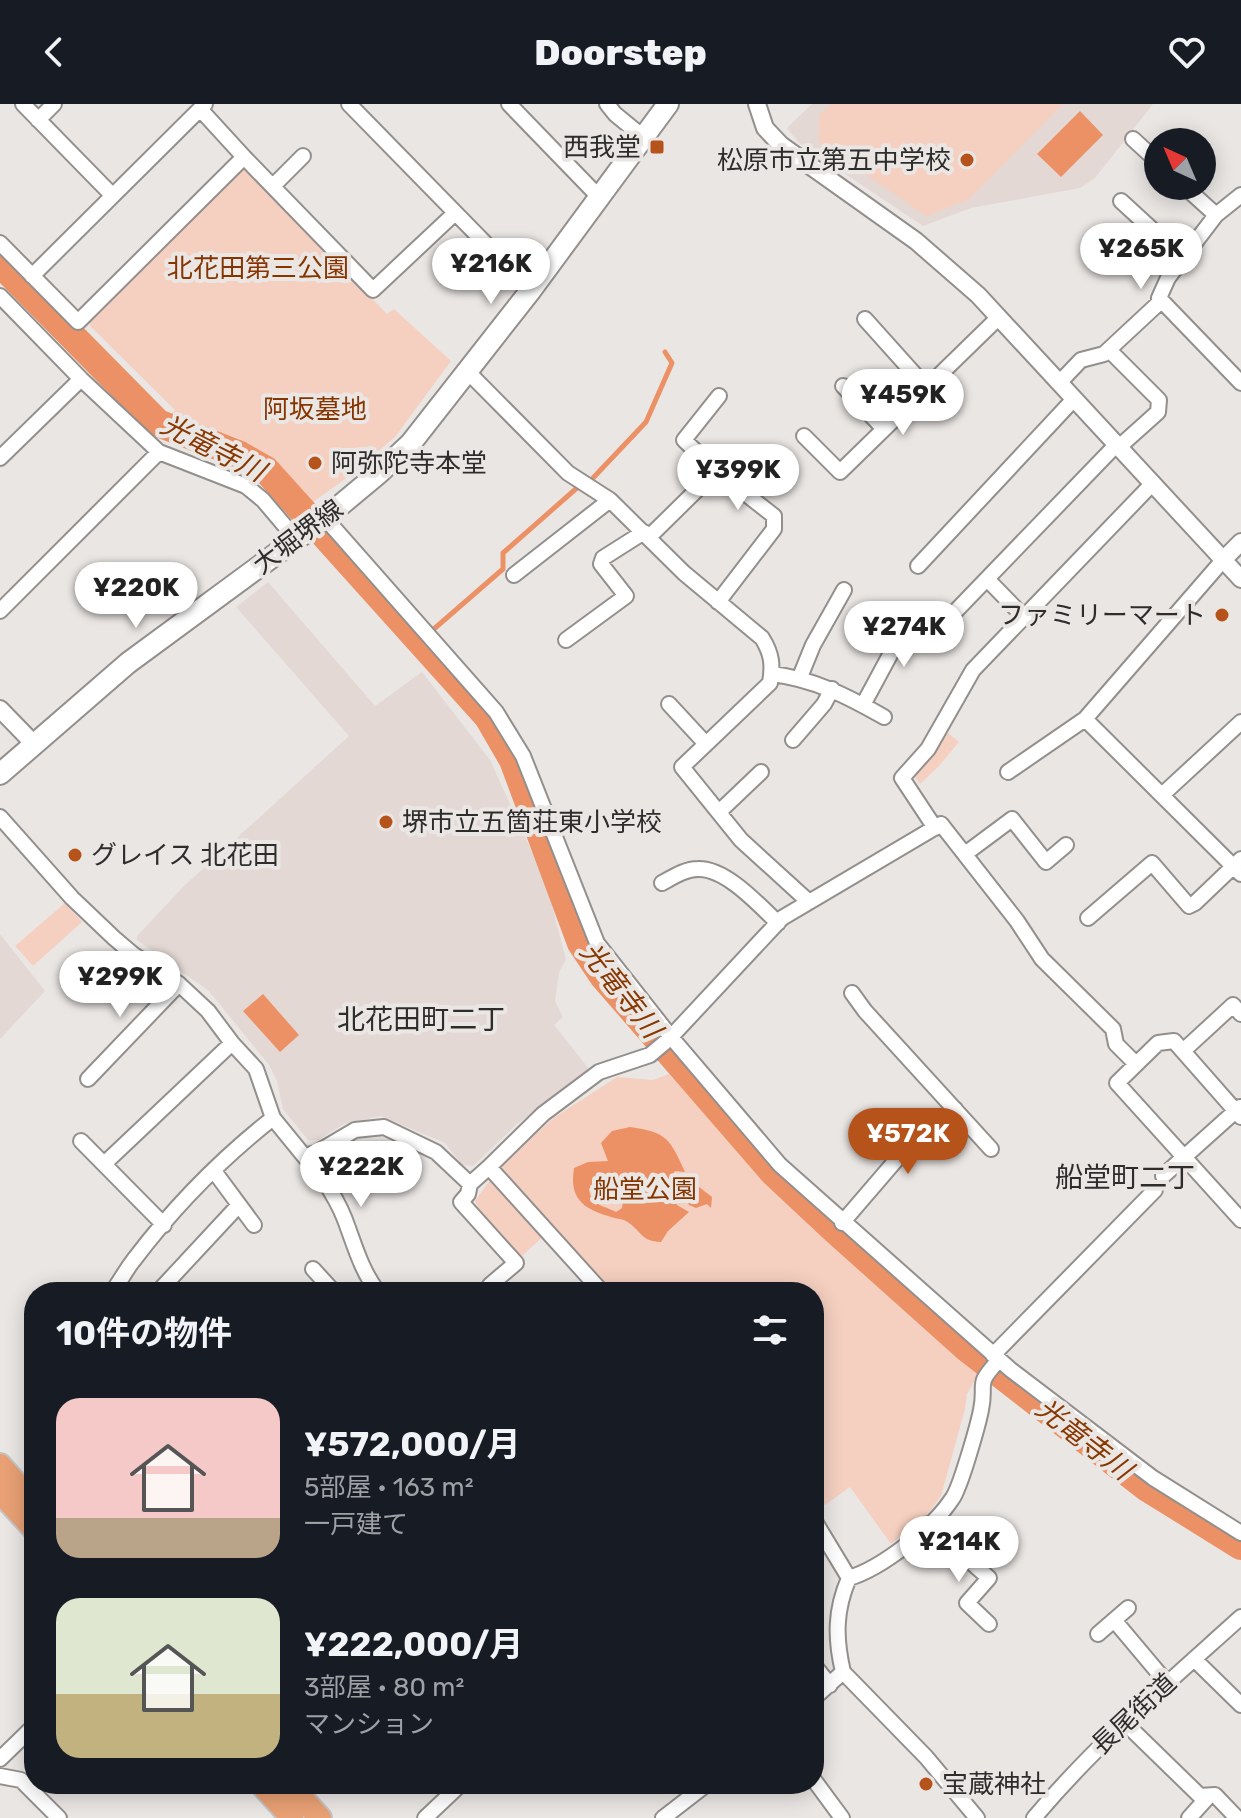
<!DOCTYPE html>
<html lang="ja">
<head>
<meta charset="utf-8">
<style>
	body { margin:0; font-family:Rubik,"Noto Sans JP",sans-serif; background:#20242c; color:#f1f3f6; height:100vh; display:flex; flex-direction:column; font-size:30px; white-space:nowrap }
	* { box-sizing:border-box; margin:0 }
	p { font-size:26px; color:#9ea1a6 }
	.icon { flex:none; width:44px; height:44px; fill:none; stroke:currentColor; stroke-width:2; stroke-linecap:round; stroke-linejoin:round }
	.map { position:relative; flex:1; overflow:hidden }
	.panel { position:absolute; left:24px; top:1178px; width:800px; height:512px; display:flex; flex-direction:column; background:#171b24; border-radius:32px; box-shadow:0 4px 20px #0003 }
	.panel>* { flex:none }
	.needle { width:52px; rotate:316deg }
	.controls { position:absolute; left:1144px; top:24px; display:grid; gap:16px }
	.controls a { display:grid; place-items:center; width:72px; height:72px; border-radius:50%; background:#171b24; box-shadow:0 4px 20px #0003; font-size:40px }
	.price { position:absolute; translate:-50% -68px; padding:0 18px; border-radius:28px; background:#fff; color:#222; font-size:26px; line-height:52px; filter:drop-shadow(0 2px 4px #0008) }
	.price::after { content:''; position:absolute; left:50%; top:48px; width:24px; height:18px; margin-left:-12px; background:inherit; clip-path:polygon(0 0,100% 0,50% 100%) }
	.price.on { background:#b6531a; color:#fff }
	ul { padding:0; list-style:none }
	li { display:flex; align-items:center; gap:24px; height:200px; padding:0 32px }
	li span { display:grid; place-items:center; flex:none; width:224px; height:160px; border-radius:24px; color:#555 }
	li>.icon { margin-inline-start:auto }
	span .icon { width:96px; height:96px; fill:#fffc; stroke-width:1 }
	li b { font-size:34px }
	h2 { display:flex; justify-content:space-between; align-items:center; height:96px; padding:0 32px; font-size:34px }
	header { display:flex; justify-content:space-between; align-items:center; height:104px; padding:0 32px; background:#171b24; font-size:36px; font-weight:800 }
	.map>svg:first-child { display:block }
	.built { fill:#e3d8d3 }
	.green { fill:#f5d0c0 }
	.water { fill:#ec9165; fill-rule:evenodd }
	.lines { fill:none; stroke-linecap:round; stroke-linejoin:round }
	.stream { stroke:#ec9165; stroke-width:5 }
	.river { stroke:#ec9165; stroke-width:28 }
	.minor-casing { stroke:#938f8d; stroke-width:18 }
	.tertiary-casing { stroke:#938f8d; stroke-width:20 }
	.secondary-casing { stroke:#938f8d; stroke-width:24 }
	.primary-casing { stroke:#c4c4c4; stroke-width:26 }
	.minor { stroke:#fff; stroke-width:14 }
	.tertiary { stroke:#fff; stroke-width:16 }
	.secondary { stroke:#fff; stroke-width:20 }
	.primary { stroke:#e8a074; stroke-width:22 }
	.poi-dot { fill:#b6531a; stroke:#eae6e4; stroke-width:3 }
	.labels { text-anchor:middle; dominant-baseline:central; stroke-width:8; stroke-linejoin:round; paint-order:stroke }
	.poi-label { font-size:26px; fill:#2e2d2c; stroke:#eae6e4; text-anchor:start }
	.park-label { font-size:26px; fill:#863500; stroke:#eae6e4 }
	.street-label { font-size:26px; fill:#2e2d2c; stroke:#eae6e4 }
	.water-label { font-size:28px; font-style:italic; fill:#893802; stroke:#eae6e4 }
	.neighbourhood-label { font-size:28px; fill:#2e2d2c; stroke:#eae6e4 }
</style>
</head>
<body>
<header><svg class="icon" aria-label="back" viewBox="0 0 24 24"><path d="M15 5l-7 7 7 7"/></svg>Doorstep<svg class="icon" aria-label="heart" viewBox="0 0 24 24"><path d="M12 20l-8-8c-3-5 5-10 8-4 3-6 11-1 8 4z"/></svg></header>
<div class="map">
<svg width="1241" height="1714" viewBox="0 0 1241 1714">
	<rect width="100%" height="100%" fill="#eae6e4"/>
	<path class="built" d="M812,0H1153L1095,74L1080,84L971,104L923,122L798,38L787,24Z
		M268,478L375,602L422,568L490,656L546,779L566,856L559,868L555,897L563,913L554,921L589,965L517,1020L473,1062L462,1061L445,1039L381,1012L344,1020L318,1036H308L283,1005L277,977L269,961L209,887L137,836V832L183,783L349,632L236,503Z
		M0,830L45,887L0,935Z"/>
	<path class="green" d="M831,0H1063L968,96L926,112L819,38V11Z
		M240,64L247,65L387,210L394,205L451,257L395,333L352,370L313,398L280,362L240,335L170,312L175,306L90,222L89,215Z
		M948,629L959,638L939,662L920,680L913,671L930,654Z
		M65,799L82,818L33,862L15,842Z
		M669,970L760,1072L811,1121L981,1265L967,1290L965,1305L941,1392L930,1407L891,1440L850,1383L825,1401L814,1391V1188H609L496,1064L555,1013L617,973L653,976Z
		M491,1075L546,1130L523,1151L519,1152L483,1113L475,1097Z"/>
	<path class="water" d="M1080,7L1103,31L1061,73L1037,50Z
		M263,890L299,931L280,948L243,907Z
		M630,1023C667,1028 670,1035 685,1068L675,1067L673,1070L674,1077L679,1079L690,1076L712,1093L711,1104L707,1100L696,1104L689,1101L685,1091H678L675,1094L677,1101L689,1108L668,1127L661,1138C641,1137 643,1129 629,1119C625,1115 617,1115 611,1113C583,1105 569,1095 574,1064L588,1058L608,1057L601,1039L612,1027ZM607,1078L617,1084L623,1097L622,1104L616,1108C603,1101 591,1102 589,1085L593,1081Z"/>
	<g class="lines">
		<path class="stream" d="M593,374L646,318L672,259L665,248
			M435,524L503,465V449L578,383"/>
		<path class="river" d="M0,159L158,319L238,350L266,366L488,613L513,656L581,839L603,872L774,1069L835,1126L968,1245L1146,1383L1241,1442"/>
		<defs>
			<path id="minor" d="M23,0L112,91
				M349,0L531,186
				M509,0L598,92
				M607,0L615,10L643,33
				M38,16L54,0
				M1133,35L1158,58
				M244,53L373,186L455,109
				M273,82L303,52
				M1184,82L1216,111
				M1241,91L1216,111L1168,174L1159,194L1241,279
				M1121,97L1183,154
				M0,139L78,218L244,53L200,5L205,0
				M32,172L200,5
				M0,192L81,275L159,348L246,382L263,396L296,435
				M865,215L926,283
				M1109,246L1159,296L1158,308L1119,343
				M468,268L568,369L610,396L684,469L762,534C772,550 773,561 770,579L682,663L741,736L809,798
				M1059,279L1081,256L1104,250L1161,197
				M843,282L884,325
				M804,332L840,368L998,214
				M0,354L81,275
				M712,371L710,361L684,336L719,292
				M325,414L496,608L523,652L597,839L671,933L780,1061L1011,1266L1153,1374L1241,1429
				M649,433L712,371L723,372L774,412V425L718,498
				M1224,455L1085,615L1241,770
				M918,462L1074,295
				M514,471L610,396
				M987,475L1024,513
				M0,507L159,348
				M951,512L1117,340
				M566,536L626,492L601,460L603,454L644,428
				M772,570C814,575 847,592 884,613
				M800,573L813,541L844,486
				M669,600L706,640
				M863,601L912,510
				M793,636L824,600L832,585
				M1008,668L1085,615
				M1162,691L1241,618
				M719,708L761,668
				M0,713L72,794L114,834L134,851L179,880L208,907L232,939L256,965L273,1014L304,1052L316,1049L355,1026L384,1023L436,1048L470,1080L489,1063L602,1188
				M935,724L902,674L928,645L973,566L1153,379
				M965,750L1012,715L1046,758L1066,741
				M662,779C673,773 685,765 698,765C726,764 759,801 778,819
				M1088,814L1152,759L1189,802L1195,799L1241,755
				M852,889L865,907L991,1045
				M1183,947L1233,901L1241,910
				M88,975L179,880
				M1241,1013L1174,937L1158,939L1117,979L1241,1116
				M81,1037L164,1121
				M304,1052C323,1073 339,1097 348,1124C356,1146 363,1169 378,1188
				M104,1060L232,939
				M489,1063L543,1010L599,968L650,951L669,935L782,814L941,720L1017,817L1042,855L1113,925L1116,940L1136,960
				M214,1067L254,1121
				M1163,1072L1240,1003
				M470,1080L468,1090L461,1098L516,1159L490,1181L495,1188
				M842,1119L897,1055L955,1005
				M313,1165L334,1188
				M112,1188C120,1178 125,1167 133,1157C173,1104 221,1055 273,1014
				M158,1188L238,1102
				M993,1251L1155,1086
				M814,1416L849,1474C835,1506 835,1534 843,1568L814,1594
				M928,1420L989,1474L967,1499L989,1520
				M849,1474C882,1464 933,1424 952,1395C960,1385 978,1321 981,1306C987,1277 974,1283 999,1256
				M1114,1516L1167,1579
				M1098,1530L1128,1504
				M1194,1555L1241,1601
				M814,1561L830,1581
				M843,1568L926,1653L977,1714
				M1124,1618L1200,1692L1215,1691L1237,1714
				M0,1655L34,1622
				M0,1672L21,1676L59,1714
				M814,1676L842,1714
				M425,1714L461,1680
				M663,1714L707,1680
				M1034,1714C1096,1640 1169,1578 1241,1513
				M1189,1714L1208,1693"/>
			<path id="tertiary" d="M757,0L765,24L781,41L916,137L978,191L1241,475
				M1224,455L1241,438
				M0,605L35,641"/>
			<path id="secondary" d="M0,670L128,559L325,414L379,369L411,339L531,186L668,0"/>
			<path id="primary" d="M0,1361L34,1400
				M0,1388L34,1425
				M261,1680L292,1714
				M289,1680L320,1714"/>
		</defs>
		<use href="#minor" class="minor-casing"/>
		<use href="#tertiary" class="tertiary-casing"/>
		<use href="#secondary" class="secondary-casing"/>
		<use href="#primary" class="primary-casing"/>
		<use href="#minor" class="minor"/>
		<use href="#tertiary" class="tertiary"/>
		<use href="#secondary" class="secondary"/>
		<use href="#primary" class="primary"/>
	</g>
	<g class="poi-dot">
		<rect x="649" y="35" width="16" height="16" rx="4"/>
		<circle cx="967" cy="56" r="8"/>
		<circle cx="315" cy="359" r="8"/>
		<circle cx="1222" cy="511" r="8"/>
		<circle cx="386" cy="718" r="8"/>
		<circle cx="75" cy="751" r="8"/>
		<circle cx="926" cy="1680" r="8"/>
	</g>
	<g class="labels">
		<g class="poi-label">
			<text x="641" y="43" text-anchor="end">西我堂</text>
			<text x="951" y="56" text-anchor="end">松原市立第五中学校</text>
			<text x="331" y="359">阿弥陀寺本堂</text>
			<text x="1206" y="511" text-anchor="end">ファミリーマート</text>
			<text x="402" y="718">堺市立五箇荘東小学校</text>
			<text x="91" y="751">グレイス 北花田</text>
			<text x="942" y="1680">宝蔵神社</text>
		</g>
		<g class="park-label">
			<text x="258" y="164">北花田第三公園</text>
			<text x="315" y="305">阿坂墓地</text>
			<text x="645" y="1085">船堂公園</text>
		</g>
		<g class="street-label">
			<text transform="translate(298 433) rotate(-37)">大堀堺線</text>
			<text transform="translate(1134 1610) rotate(-43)">長尾街道</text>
		</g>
		<g class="water-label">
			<text transform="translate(213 344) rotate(27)">光竜寺川</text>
			<text transform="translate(621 886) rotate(52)">光竜寺川</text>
			<text transform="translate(1084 1335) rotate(38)">光竜寺川</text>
		</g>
		<g class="neighbourhood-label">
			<text x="421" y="915">北花田町二丁</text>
			<text x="1125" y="1073">船堂町二丁</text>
		</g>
	</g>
</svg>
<div class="controls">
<a><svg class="needle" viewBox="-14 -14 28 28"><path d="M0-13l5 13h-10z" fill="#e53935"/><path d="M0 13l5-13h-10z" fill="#9ea1a6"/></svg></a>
</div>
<b class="price" style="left:1141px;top:187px">¥265K</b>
<b class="price" style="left:491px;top:202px">¥216K</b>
<b class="price" style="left:903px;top:333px">¥459K</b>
<b class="price" style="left:738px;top:408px">¥399K</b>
<b class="price" style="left:136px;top:526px">¥220K</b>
<b class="price" style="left:904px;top:565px">¥274K</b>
<b class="price" style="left:120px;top:915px">¥299K</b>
<b class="price on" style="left:908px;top:1072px">¥572K</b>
<b class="price" style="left:361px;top:1105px">¥222K</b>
<b class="price" style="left:959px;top:1480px">¥214K</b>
<section class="panel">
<h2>10件の物件<svg class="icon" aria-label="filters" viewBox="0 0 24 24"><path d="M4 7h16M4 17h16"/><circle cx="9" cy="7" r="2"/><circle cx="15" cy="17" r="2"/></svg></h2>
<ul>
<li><span style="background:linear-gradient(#f6c9c9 75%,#b9a48a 0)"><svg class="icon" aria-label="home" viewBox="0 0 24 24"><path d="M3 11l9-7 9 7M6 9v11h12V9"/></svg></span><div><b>¥572,000/月</b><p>5部屋 · 163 m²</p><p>一戸建て</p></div></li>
<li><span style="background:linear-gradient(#dfe7d0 60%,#c2b280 0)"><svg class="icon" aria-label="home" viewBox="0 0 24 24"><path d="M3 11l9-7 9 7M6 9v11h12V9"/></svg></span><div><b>¥222,000/月</b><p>3部屋 · 80 m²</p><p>マンション</p></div></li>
</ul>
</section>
</div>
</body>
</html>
